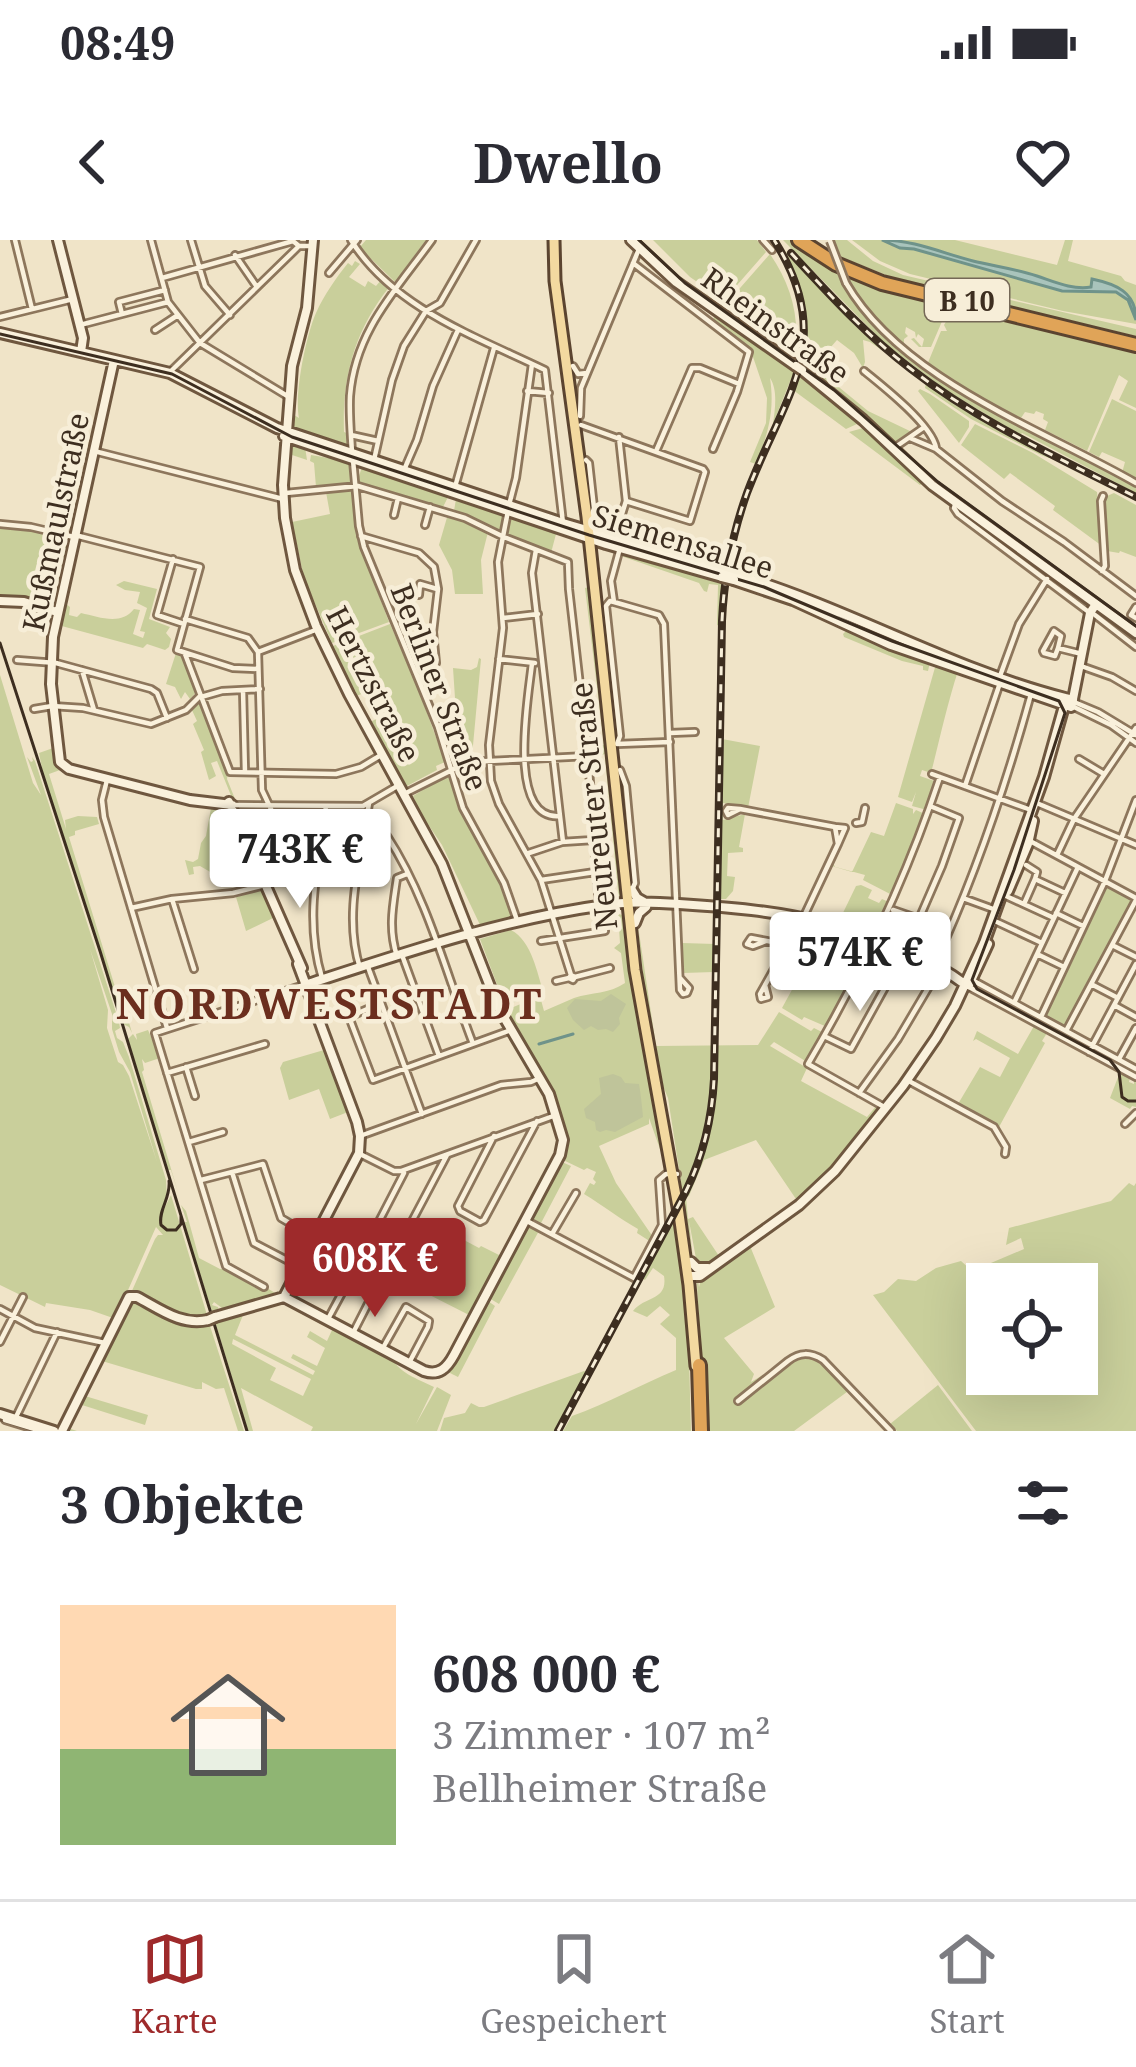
<!DOCTYPE html>
<html lang="de">
<head>
<meta charset="utf-8">
<style>
	body { margin:0; font-family:"Noto Serif",serif; background:#f2f2f3; color:#2b2b33; height:100vh; display:flex; flex-direction:column; font-size:45px; white-space:nowrap }
	* { box-sizing:border-box; margin:0 }
	p { font-size:39px; color:#7c7c81 }
	.icon { flex:none; width:66px; height:66px; fill:none; stroke:currentColor; stroke-width:2; stroke-linecap:round; stroke-linejoin:round }
	.map { position:relative; height:1191px; overflow:hidden }
	.drawer { display:flex; flex-direction:column; background:#fff; flex:1 }
	.drawer>* { flex:none }
	.buttons { position:absolute; left:966px; top:1023px; display:grid; gap:24px }
	.buttons a { display:grid; place-items:center; width:132px; height:132px; border-radius:0px; background:#fff; box-shadow:0 12px 48px #0002; font-size:60px }
	.price { position:absolute; translate:-50% -102px; padding:0 27px; border-radius:12px; background:#fff; color:#222; font-size:39px; line-height:78px; filter:drop-shadow(0 3px 6px #0008) }
	.price::after { content:''; position:absolute; left:50%; top:72px; width:36px; height:27px; margin-left:-18px; background:inherit; clip-path:polygon(0 0,100% 0,50% 100%) }
	.price.current { background:#9e2a2b; color:#fff }
	ul { padding:0; list-style:none }
	li { display:flex; align-items:center; gap:36px; height:300px; padding:0 60px }
	li span { display:grid; place-items:center; flex:none; width:336px; height:240px; border-radius:0px; color:#555 }
	li>.icon { margin-inline-start:auto }
	span .icon { width:144px; height:144px; fill:#fffc; stroke-width:1 }
	li b { font-size:51px }
	h2 { display:flex; justify-content:space-between; align-items:center; height:144px; padding:0 60px; font-size:51px }
	.status { display:flex; justify-content:space-between; align-items:center; height:84px; padding:0 60px; background:#fff; direction:ltr }
	.status svg { height:33px; fill:currentColor }
	header { display:flex; justify-content:space-between; align-items:center; height:156px; padding:0 60px; background:#fff; font-size:54px; font-weight:700 }
	.tabs { display:flex; justify-content:space-around; align-items:center; height:168px; border-top:3px solid #e1e1e2; background:#fff; font-size:33px; color:#7c7c81 }
	.tabs a { display:grid; justify-items:center; gap:6px }
	.tabs .current { color:#9e2a2b }
	.map>svg:first-child { display:block }
	.green { fill:#c9cf9b; fill-rule:evenodd }
	.cemetery { fill:#bfc49a }
	.water { fill:#a9c4bc; stroke:#6f938a; stroke-width:3 }
	.lines { fill:none; stroke-linecap:round; stroke-linejoin:round }
	.stream { stroke:#6f938a; stroke-width:3 }
	.street-casing { stroke:#8d765c; stroke-width:10 }
	.secondary-casing { stroke:#6f573f; stroke-width:14 }
	.primary-casing { stroke:#5b4430; stroke-width:15 }
	.highway-casing { stroke:#5b4430; stroke-width:18 }
	.street { stroke:#faf1dc; stroke-width:4.5 }
	.secondary { stroke:#faf1dc; stroke-width:8 }
	.primary { stroke:#f3d9a0; stroke-width:9 }
	.highway { stroke:#e0a458; stroke-width:12 }
	.tram { stroke:#3d2e20; stroke-width:3 }
	.rail-casing { stroke:#3d2e20; stroke-width:8 }
	.rail { stroke:#f7eed8; stroke-width:3; stroke-dasharray:9; stroke-linecap:butt }
	.street-bridge-casing { stroke:#8d765c; stroke-width:10; stroke-linecap:butt }
	.secondary-bridge-casing { stroke:#6f573f; stroke-width:14; stroke-linecap:butt }
	.street-bridge { stroke:#faf1dc; stroke-width:4.5 }
	.secondary-bridge { stroke:#faf1dc; stroke-width:8 }
	.labels { text-anchor:middle; dominant-baseline:central; stroke-width:9; stroke-linejoin:round; paint-order:stroke }
	.shield { fill:#f7eed8; stroke:#756857; stroke-width:3 }
	.shield-label { font-size:27px; font-weight:bold; fill:#3d2e20 }
	.street-label { font-size:30px; fill:#3d2e20; stroke:#f7eed8 }
	.district-label { font-size:42px; font-weight:bold; letter-spacing:3px; fill:#6b2e1e; stroke:#f7eed8 }
</style>
</head>
<body>
<div class="status"><b>08:49</b><svg viewBox="0 0 49 12"><path d="M0 12V9h3v3zM5 12V6h3v6zM10 12V3h3v9zM15 12V0h3v12zM26 1h20v11H26zM47 4h2v5h-2z"/></svg></div>
<header><svg class="icon" aria-label="back" viewBox="0 0 24 24"><path d="M15 5l-7 7 7 7"/></svg>Dwello<svg class="icon" aria-label="heart" viewBox="0 0 24 24"><path d="M12 20l-8-8c-3-5 5-10 8-4 3-6 11-1 8 4z"/></svg></header>
<div class="map">
<svg width="1136" height="1191" viewBox="0 0 1136 1191">
	<rect width="100%" height="100%" fill="#f0e4c8"/>
	<path class="green" d="M366,0H426L395,42L362,10L360,7Z
		M653,0H757L766,12L724,60L690,37Z
		M783,0H792L824,22L1136,108V168L1119,160L1128,141L1119,135L1087,211L1045,190L1048,182L1043,179L1044,174L1036,171L1034,174L1025,172L1021,178L964,149L927,125L941,91H947L944,85L953,70L946,72L931,107H919L911,99L914,98L922,107L924,99L918,94L916,98L915,92L906,87L905,93L908,96L904,99V104L918,117L872,75L839,33C893,134 1038,192 1136,244V253L1022,193L1020,195L944,149L883,102Z
		M831,0H847L873,21L903,35L1136,89V96L896,39L836,15Z
		M852,0H955L1057,25L1065,0H1073L1068,21L1121,36L1125,41L1136,45V84L1063,71L910,34L880,21Z
		M778,4L850,78L902,124L870,102L863,100L865,122L863,128L854,113L837,100L823,116L824,120L820,127L828,134L829,139L868,171L914,193L896,203L865,173L802,121C813,72 801,46 778,4Z
		M770,14C791,45 800,76 795,114L729,69L726,64Z
		M641,15L685,52L795,129L773,184C775,169 778,150 770,138C775,171 768,194 756,224L750,222L766,183L767,158L751,111L713,80L715,74L673,44Z
		M355,21L360,24L349,37L365,47L368,41L376,46L382,39L390,46C355,90 342,136 344,192L349,194V208L293,189L291,178L294,175L299,178C294,155 306,95 316,73C324,55 336,38 348,23L352,26Z
		M800,134L858,182L857,184L846,189L793,150Z
		M926,142L969,171L1052,216L1049,218L1041,215L971,179L925,148Z
		M920,149L930,154L969,181V187L959,203L918,151Z
		M1112,159L1136,171V241L1122,233L1125,222L1102,212L1099,217L1089,212Z
		M975,184L1033,213L1097,252L1102,306L1053,270L1055,266L1010,233L1004,239L961,205Z
		M863,188L870,193V190L925,242L920,245L849,192Z
		M293,202L350,221L351,242L316,247L314,223L310,221L311,215L346,221L305,207L307,220L289,214Z
		M356,224H357L449,255L443,267L364,245L357,242L362,227Z
		M354,249L357,298L389,382L332,403L304,338L292,282L330,274L326,252Z
		M1114,253L1136,265V317L1120,311L1119,313L1107,311L1105,308L1103,263L1107,256Z
		M451,256L506,273L502,294L454,271L456,259Z
		M448,274L488,292L481,320L483,354H455L452,330L439,305Z
		M510,275L549,288L554,291L540,287L556,294L551,313L507,295Z
		M0,288L38,292L70,299L54,369L0,359Z
		M622,313L724,342L720,386L717,385L718,345L709,344L707,352L704,351L699,343L621,316Z
		M124,341L157,349L149,379L170,387L166,393L171,399L169,407L165,410L147,404L143,408L58,385L63,359L67,360L66,364L70,367L69,375L77,377L81,373C99,377 121,386 134,369L140,370L133,394L143,398L145,392L140,391L147,368L137,363L140,352L125,350L116,345Z
		M589,347L592,349L611,512L607,513L609,514L623,654L619,660L605,518L608,517L605,514L592,518L588,508L604,505L585,348Z
		M390,384L415,440L445,522L436,526L437,530L407,546L370,482L383,476L370,451L356,456L333,406Z
		M849,388L924,419L930,422L928,431L923,430V426L902,421L844,397L843,394Z
		M176,413L183,416L197,451L190,459L185,452L181,459L175,447L166,444Z
		M479,418L481,419L472,516H465L456,473L453,428L471,430L477,427Z
		M936,424L958,431C947,465 940,498 931,533L922,530L920,536L937,542L927,570L912,566L916,552L912,562L898,557Z
		M0,435L33,543L41,555L27,517L31,522L33,521L32,517L35,521L119,782L120,788L115,791L117,798L123,802L129,817L166,940L167,959L159,982L161,984L160,977L171,955L207,1075L188,1079L131,1053L155,999L158,995H163L156,987L113,1084V1078L90,1070L46,1063L45,1067L0,1045ZM90,709L112,774V789L119,812L130,832L157,922L129,836L123,825L118,822L107,788L108,770Z
		M200,459L228,531L227,539L235,559L232,558L217,521L211,523L216,536L209,540L201,512L204,510L193,484L197,481L191,468Z
		M722,499L760,506L748,568L723,563V580L745,574L739,607L743,608V612L728,613L727,636L735,637L733,651L726,659H719Z
		M56,507L60,530L49,534L66,589L65,580L78,576L97,577L99,584L75,591V595L69,597L123,773L126,772L132,793L129,787L123,784L43,533L39,513Z
		M449,534C455,553 461,572 471,589C486,617 507,644 512,677L481,687L442,605L421,574L413,556Z
		M896,563L913,569V574L916,570L925,574L894,656L863,640L865,635L832,626L833,623L835,627L852,632L871,592L884,596Z
		M211,568L228,572L241,601L210,611L212,633L200,626L193,627L194,634L189,635L185,620L193,622L198,619L201,603L206,596Z
		M861,645L872,650L868,658L879,663L882,659L891,663L879,690L868,685L865,688L841,677L856,646Z
		M1107,645L1133,659L1134,662L1067,787L1052,779H1046L1043,774L1103,646Z
		M262,650L273,678L246,691L236,657Z
		M618,674L623,675L627,683L665,907L666,926L649,878V884L599,906L616,943L653,997L651,1002L637,993L638,989C620,979 604,966 584,954L590,943L594,945L596,942L593,939L596,932L587,928L584,930L561,919V888L564,886L557,859L546,837L506,770L523,763L541,760L544,771C554,767 564,762 574,758C592,752 609,754 625,743L621,713L614,708L620,703Z
		M637,679L656,806L758,805L779,772L811,791L814,788L824,793L807,822L774,802L770,806L807,828L801,841L867,877L877,865L880,868L848,913L798,962L756,900L704,920L689,956L686,957L688,979L693,977L719,1016L703,1025L697,1024L689,981L693,1019L668,858L661,841L644,744Z
		M511,690C532,701 537,733 544,754L541,755L536,751H531V748L522,745V759L505,766L480,699Z
		M834,693L871,706L827,787L804,777L802,780L782,768L812,713L822,717Z
		M682,703L715,704L714,732L683,733Z
		M1034,786L1047,793L1042,801L1045,803L999,887L958,864L980,827L1000,837L1010,818L976,799L973,801L977,791L1018,814Z
		M148,790L160,818L145,823L142,819L144,830L142,832L178,952L171,930H168L128,799L133,794L137,800L136,794Z
		M324,810L348,872L330,879L319,849L289,860L280,828L283,822Z
		M1120,832L1130,838L1129,842L1134,844V839L1136,841V867L1132,866L1130,869L1110,858Z
		M562,922L571,926L540,985L532,978Z
		M1129,943L1134,946L1136,943V1191H976L873,1055L884,1052L898,1039L916,1041L936,1028L961,1021L972,1031L1024,1009L1021,998L1006,1005L1009,988L1111,961ZM1077,1044V1134H987V1044Z
		M181,965L186,971L199,1018L220,1029H226L264,1051L267,1048L280,1056L226,1071L214,1062L212,1065L218,1067L219,1072L213,1074L185,989L184,982H187Z
		M677,971L687,1045L691,1191H563L572,1176C608,1163 640,1145 676,1130V1098L660,1084L670,1075L660,1066L647,1077L633,1071C645,1056 668,1061 664,1036L653,1028L645,1040L642,1038Z
		M529,983L540,989L499,1064L489,1058L520,1000L518,997Z
		M434,984L479,1008L481,1006L503,1017L471,1076L406,1043Z
		M750,1006L775,1067L724,1098L754,1134L751,1142L795,1116H816L851,1149L794,1191H704L697,1044L698,1040L699,1047L701,1039Z
		M132,1059L202,1085L209,1083L244,1191H238L224,1148L216,1149L202,1142V1149H196L102,1121L85,1156L148,1175L145,1185L82,1165L84,1156L68,1188L77,1191H65L106,1104L111,1103Z
		M282,1059L391,1115C396,1132 418,1139 434,1147L416,1184L437,1147L451,1155L437,1191H311L313,1187L241,1148L253,1191H248L215,1081ZM282,1063L332,1090L327,1101L310,1091L307,1097L325,1108L317,1126L293,1114L291,1118L315,1131L313,1135L235,1095L243,1075ZM233,1099L311,1139L303,1156L270,1140L276,1128L232,1104Z
		M488,1061L495,1066L458,1137L448,1132L450,1125H453L464,1105L462,1102L471,1092L470,1087L473,1088L476,1083L474,1081L475,1078L478,1079L482,1073L479,1071L482,1064L485,1065Z
		M584,1131L586,1132L554,1191H440L444,1178L465,1173L471,1163L479,1167H484Z
		M938,1145L972,1191H897L890,1184Z"/>
	<path class="cemetery" d="M611,754L626,764L619,778L620,784L613,792L606,789L598,790L591,786L584,790L573,780L567,768L575,759L601,761Z
		M613,834L621,837L625,843L639,844C641,856 642,866 643,877L615,892L606,890L600,892L596,890L595,882L586,878L584,869L601,854L599,838Z"/>
	<path class="water" d="M882,0C914,0 942,13 973,21C994,26 1016,29 1037,36C1055,42 1072,50 1091,47L1092,39C1116,44 1136,52 1136,80L1128,60L1116,52L1062,51L914,9L900,8Z"/>
	<g class="lines">
		<path class="stream" d="M231,586L232,590
			M539,804L573,794"/>
		<defs>
			<path id="street" d="M15,0L32,69
				M151,0L168,62L200,103L289,157
				M191,0L205,46L230,75
				M351,0C393,68 477,97 545,130L563,283
				M763,0L772,10
				M235,15L257,47
				M633,23L749,112L737,152L713,209
				M329,33L357,0
				M162,38L293,1L299,6
				M846,43C902,140 1042,189 1136,243
				M122,74L119,62L165,50
				M0,77L73,59
				M80,85L168,62
				M155,90L178,75
				M573,126L578,134L587,133
				M864,131C884,147 932,185 936,208
				M170,132L299,6H311
				M527,151L549,153
				M580,176L581,148L639,9
				M581,185L703,229L705,232L690,281L626,261L619,197
				M351,195L378,201
				M910,198L936,209L1002,261L1064,302L1136,356
				M894,208L923,188
				M657,209L692,128H700L739,144
				M94,211L283,259
				M352,213C351,194 349,175 350,156C355,91 396,50 432,0
				M353,220L359,286L364,307L438,487L463,568L504,643L517,680
				M374,220L392,140L404,106L426,71L440,63L476,0
				M586,220L589,223L594,268L592,275
				M404,230L417,200L433,146L458,90
				M455,247L494,108
				M286,253L358,246L465,278L504,297L568,322L569,349L588,516L599,666
				M956,262L954,268L958,274L1090,373
				M509,265L516,238L532,124
				M508,271L498,322L503,388L489,505L491,541L499,564L541,640L571,735
				M394,275L398,258
				M0,284L31,287L74,297
				M425,285L430,267
				M618,287L626,261
				M75,295L200,327L177,410L233,428L258,429
				M361,296L419,313L434,327L438,349L433,392L436,423L432,431L419,437
				M620,308L611,341L614,362L659,375L664,384L680,750L683,754L687,753L689,748L680,738
				M536,310L532,333L563,602
				M173,319L157,375L181,383
				M1102,331L1105,326L1101,261L1103,256
				M419,355L420,344L437,349
				M614,362L610,361L606,366L620,496L617,504
				M1136,367L1131,375L1136,378
				M1095,375L1136,407
				M503,378L538,374
				M185,379L248,398L258,412
				M1058,408L1061,396L1054,391L1043,411L1044,413L1055,416L1058,408L1082,414
				M258,412L262,550L285,599L279,641
				M258,412L318,389
				M185,414L230,532L336,534L361,527L381,515
				M499,419L535,423
				M17,420L56,423L151,449L157,453L167,478
				M532,423C529,454 505,581 560,576
				M1081,426L1112,437L1136,451
				M82,430L94,470
				M1000,436L1019,384L1047,339
				M243,450L245,532
				M201,457L222,451L260,449
				M1074,462L1098,472L1136,495
				M1074,467L1111,485L1136,503
				M34,469L52,466L83,468L151,484L186,470L200,456
				M670,493L695,492
				M617,504L670,502
				M1079,519L1104,534
				M620,530L626,546L635,643L632,650
				M932,534L1031,570
				M107,540L102,560L104,577L167,788
				M965,546L1000,443
				M404,554L468,522L588,516
				M1039,564L1136,605
				M232,565L363,566L399,545
				M728,568L740,569L728,575L726,571Z
				M740,569L835,587
				M856,583L862,582L865,568
				M835,587L845,588L838,604Z
				M364,601L387,596C427,657 446,733 472,801
				M1030,601L1136,658
				M529,613L562,602L593,600
				M1057,615L1074,579L1136,488
				M1026,625L1037,632L1035,639
				M541,640L595,632
				M1006,656L1054,678
				M963,658L996,670
				M172,659L194,729
				M1024,664L1035,639L1065,653
				M131,668L172,659L233,653L265,645
				M893,670L919,679L942,626L959,578L930,566
				M1056,673L1083,686
				M997,682L1042,703
				M541,701L605,691
				M766,701L753,706L747,704L751,698L788,705
				M1112,705L1136,717
				M1037,714L1064,727
				M402,715L439,816
				M397,716C388,688 393,666 397,638L407,634
				M934,725C974,639 1006,545 1031,454
				M368,727L422,874
				M360,728C343,675 361,618 369,563
				M571,735L575,737L573,740L569,738Z
				M575,737L610,728
				M322,738C304,679 318,625 326,566
				M972,740L1136,829
				M556,741L569,738
				M1091,744L1118,758
				M765,745L768,757L761,759L760,754L805,674L838,604
				M969,747L1136,837
				M381,763L349,777L373,840L511,790
				M1014,763L1078,627
				M1114,765L1136,777
				M1041,777L1105,641L1136,560
				M1066,791L1136,660
				M824,796L851,809L888,742L863,727
				M1089,812L1136,724
				M1119,819L1136,788
				M186,827L195,856
				M167,833L265,804
				M907,840L994,887L1006,907L1005,914
				M859,853L898,799L940,728
				M886,868L808,824C862,732 906,639 940,537
				M1125,884L1136,873
				M360,896L501,845L531,842L540,838
				M494,896L458,966L460,971L480,982L484,980L537,881
				M189,902L223,892
				M360,914L394,931H401L556,875
				M232,932L254,1003L300,1027
				M404,933L375,989L378,997L396,1006L401,1002L447,915
				M201,940L263,924L281,978L315,998
				M525,980L634,1038L662,985L659,940L666,934H677
				M552,994L576,953
				M264,1047L226,1026L155,793L304,745
				M0,1069L35,1088L105,1103
				M329,1077L349,1040C356,1037 371,1044 374,1052L353,1093
				M0,1102L23,1057
				M384,1106L406,1067L429,1081L428,1087L409,1123
				M738,1161L788,1121C800,1112 810,1112 823,1120L891,1191
				M15,1179L57,1092
				M5,1180L41,1191"/>
			<path id="secondary" d="M58,0L83,98L81,112
				M631,0L676,42L796,126
				M0,93L170,133L277,188L563,283L723,330
				M114,120L53,397L51,444L60,522L69,529L190,560L232,565
				M802,130L863,180L932,245L1136,393
				M284,196L606,304L722,337
				M592,279L605,295
				M734,334C847,367 951,429 1065,458
				M734,340L793,360L891,405L1071,467L1073,460L1065,458
				M0,361L24,362L57,372
				M1073,459L1090,373L1096,364
				M229,562L302,728
				M632,650L637,658L644,662
				M1008,651L1028,604L1033,581
				M635,683L639,673L646,667
				M305,745C403,713 503,679 605,665C629,661 655,663 679,664C728,667 776,671 824,683C874,696 925,714 966,745
				M969,745L988,704
				M691,1022L697,1028H708
				M688,1036H700L799,965L835,931L903,846L936,798L955,766L984,703L1044,537L1064,466
				M284,1057L424,1131C439,1136 447,1128 454,1115L560,915L563,900L549,854L498,767L442,624L349,454L316,386L295,330L285,278L283,245L292,126L307,68L313,0
				M215,1077L284,1057L359,913L360,896L357,882L298,724
				M0,1174L54,1191
				M62,1191L129,1057H137C160,1069 181,1086 208,1080"/>
			<path id="primary" d="M554,0L555,41L587,277L635,730L678,967L689,1045L696,1126"/>
			<path id="highway" d="M799,0L836,24L882,43L1136,105
				M699,1125L701,1191"/>
		</defs>
		<use href="#street" class="street-casing"/>
		<use href="#secondary" class="secondary-casing"/>
		<use href="#primary" class="primary-casing"/>
		<use href="#highway" class="highway-casing"/>
		<use href="#street" class="street"/>
		<use href="#secondary" class="secondary"/>
		<use href="#primary" class="primary"/>
		<use href="#highway" class="highway"/>
		<path class="tram" d="M639,0L685,43L834,150L938,242L1136,386
			M0,94L172,134L292,197L589,295L764,347L892,401L1059,461L1065,473L1014,630L972,740L977,749L1110,820L1119,832L1122,857L1128,861H1136
			M0,403L100,711L247,1191
			M169,941C171,958 158,970 161,985L167,990H176L181,984V976"/>
		<defs>
			<path id="rail" d="M791,13C829,54 866,95 911,129C979,182 1059,218 1136,257
				M558,1191L686,951C703,916 712,879 714,839L722,381C724,337 732,295 747,253C783,157 839,102 774,0"/>
		</defs>
		<use href="#rail" class="rail-casing"/>
		<use href="#rail" class="rail"/>
		<defs>
			<path id="street-bridge" d="M830,1L846,43"/>
			<path id="secondary-bridge" d="M796,126L802,130
				M723,330L734,334
				M722,337L734,340
				M208,1080L215,1077"/>
		</defs>
		<use href="#street-bridge" class="street-bridge-casing"/>
		<use href="#secondary-bridge" class="secondary-bridge-casing"/>
		<use href="#street-bridge" class="street-bridge"/>
		<use href="#secondary-bridge" class="secondary-bridge"/>
	</g>
	<g class="labels">
		<rect class="shield" x="925" y="39" width="84" height="42" rx="9"/>
		<g class="shield-label">
			<text x="967" y="60">B 10</text>
		</g>
		<g class="street-label">
			<text transform="translate(776 85) rotate(36)">Rheinstraße</text>
			<text transform="translate(55 282) rotate(-78)">Kußmaulstraße</text>
			<text transform="translate(683 301) rotate(17)">Siemensallee</text>
			<text transform="translate(374 444) rotate(63)">Hertzstraße</text>
			<text transform="translate(440 447) rotate(69)">Berliner Straße</text>
			<text transform="translate(593 566) rotate(-96)">Neureuter Straße</text>
		</g>
		<g class="district-label">
			<text x="330" y="762">NORDWESTSTADT</text>
		</g>
	</g>
</svg>
<div class="buttons">
<a><svg class="icon" aria-label="locate" viewBox="0 0 24 24"><circle cx="12" cy="12" r="6"/><path d="M12 2v4M12 18v4M2 12h4M18 12h4"/></svg></a>
</div>
<b class="price" style="left:300px;top:671px">743K €</b>
<b class="price" style="left:860px;top:774px">574K €</b>
<b class="price current" style="left:375px;top:1080px">608K €</b>
</div>
<section class="drawer">
<h2>3 Objekte<svg class="icon" aria-label="filters" viewBox="0 0 24 24"><path d="M4 7h16M4 17h16"/><circle cx="9" cy="7" r="2"/><circle cx="15" cy="17" r="2"/></svg></h2>
<ul>
<li><span style="background:linear-gradient(#ffd9b3 60%,#8fb573 0)"><svg class="icon" aria-label="home" viewBox="0 0 24 24"><path d="M3 11l9-7 9 7M6 9v11h12V9"/></svg></span><div><b>608 000 €</b><p>3 Zimmer · 107 m²</p><p>Bellheimer Straße</p></div></li>
</ul>
</section>
<nav class="tabs">
<a class="current"><svg class="icon" aria-label="map" viewBox="0 0 24 24"><path d="M3 6l6-2 6 2 6-2v14l-6 2-6-2-6 2zM9 4v14M15 6v14"/></svg>Karte</a>
<a><svg class="icon" aria-label="saved" viewBox="0 0 24 24"><path d="M7 4h10v16l-5-4-5 4z"/></svg>Gespeichert</a>
<a><svg class="icon" aria-label="home" viewBox="0 0 24 24"><path d="M3 11l9-7 9 7M6 9v11h12V9"/></svg>Start</a>
</nav>
</body>
</html>
